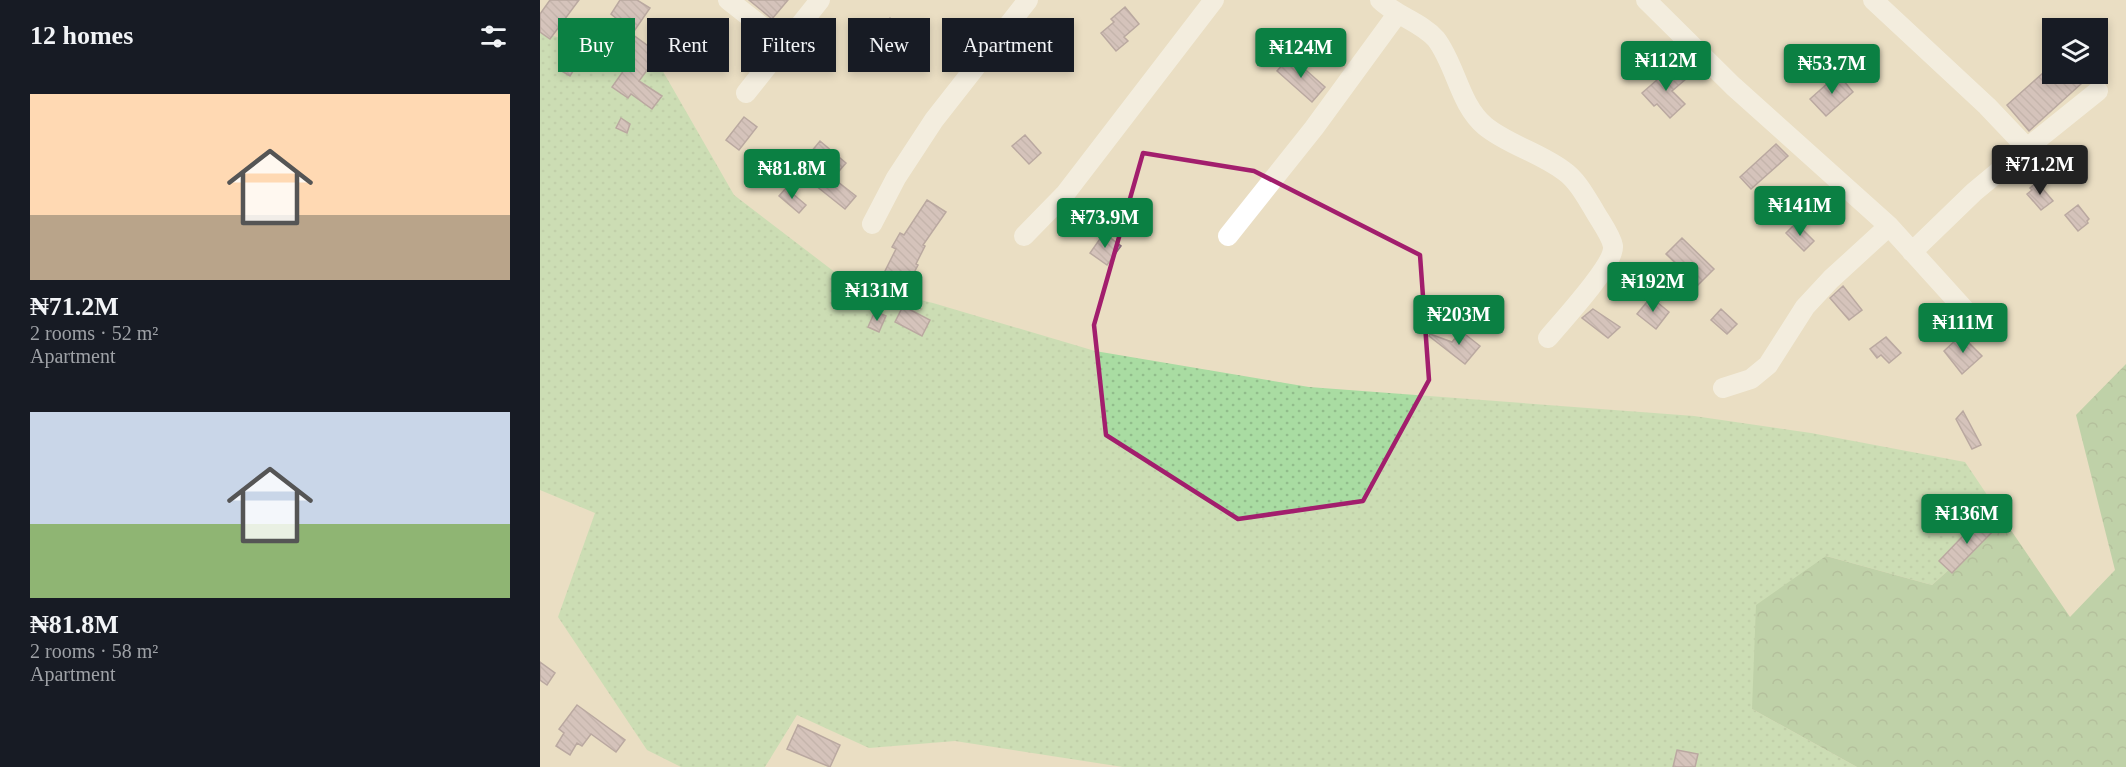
<!DOCTYPE html>
<html lang="en">
<head>
<meta charset="utf-8">
<style>
	body { margin:0; font-family:Georgia,serif; background:#20242c; color:#f1f3f6; height:100vh; display:flex; flex-direction:column; font-size:22px; white-space:nowrap }
	* { box-sizing:border-box; margin:0 }
	p { font-size:20px; color:#9ea1a6 }
	.icon { flex:none; width:33px; height:33px; fill:none; stroke:currentColor; stroke-width:2; stroke-linecap:round; stroke-linejoin:round }
	.map { position:relative; flex:1; overflow:hidden }
	.sheet { display:flex; flex-direction:column; background:#171b24; width:540px }
	.sheet>* { flex:none }
	.guide { position:absolute; left:18px; top:18px; width:570px; height:54px; display:flex; gap:12px }
	.fabs { position:absolute; left:1502px; top:18px; display:grid; gap:12px }
	.fabs a { display:grid; place-items:center; width:66px; height:66px; border-radius:0px; background:#171b24; box-shadow:0 3px 9px #0003; font-size:30px }
	.price { position:absolute; translate:-50% -51px; padding:0 14px; border-radius:6px; background:#0b8043; color:#fff; font-size:20px; line-height:39px; filter:drop-shadow(0 2px 3px #0008) }
	.price::after { content:''; position:absolute; left:50%; top:36px; width:18px; height:14px; margin-left:-9px; background:inherit; clip-path:polygon(0 0,100% 0,50% 100%) }
	.price.current { background:#222; color:#fff }
	ul { padding:0; list-style:none }
	li { display:grid; align-content:center; gap:12px; height:318px; padding:0 30px }
	li span { display:grid; place-items:center; height:186px; border-radius:0px; color:#555 }
	li>.icon { margin-inline-start:auto }
	span .icon { width:108px; height:108px; fill:#fffc; stroke-width:1 }
	li b { font-size:26px }
	h2 { display:flex; justify-content:space-between; align-items:center; height:72px; padding:0 30px; font-size:26px }
	.tag { padding:0 21px; border-radius:0px; background:#171b24; box-shadow:0 3px 9px #0003; font-size:21px; line-height:54px }
	.tag.current { background:#0b8043; color:#fff }
	main { display:flex; flex:1; min-height:0 }
	.map>svg:first-child { display:block }
	.grass { fill:url(#grass-dots) }
	.forest { fill:url(#forest-crowns) }
	.building { fill:url(#building-back-hatch); stroke:#806776; stroke-width:1.5 }
	.lines { fill:none; stroke-linecap:round; stroke-linejoin:round }
	.minor { stroke:#fff; stroke-width:20 }
	.marked { fill:none; stroke:#a21e6d; stroke-width:4.5; stroke-linejoin:round }
</style>
</head>
<body>
<main>
<section class="sheet">
<h2>12 homes<svg class="icon" aria-label="filters" viewBox="0 0 24 24"><path d="M4 7h16M4 17h16"/><circle cx="9" cy="7" r="2"/><circle cx="15" cy="17" r="2"/></svg></h2>
<ul>
<li><span style="background:linear-gradient(#ffd9b3 65%,#b9a48a 0)"><svg class="icon" aria-label="home" viewBox="0 0 24 24"><path d="M3 11l9-7 9 7M6 9v11h12V9"/></svg></span><div><b>₦71.2M</b><p>2 rooms · 52 m²</p><p>Apartment</p></div></li>
<li><span style="background:linear-gradient(#c9d6e8 60%,#8fb573 0)"><svg class="icon" aria-label="home" viewBox="0 0 24 24"><path d="M3 11l9-7 9 7M6 9v11h12V9"/></svg></span><div><b>₦81.8M</b><p>2 rooms · 58 m²</p><p>Apartment</p></div></li>
</ul>
</section>
<div class="map">
<svg width="1586" height="767" viewBox="0 0 1586 767">
	<defs>
		<pattern id="grass-dots" width="8" height="8" patternUnits="userSpaceOnUse" patternTransform="scale(1.5)"><rect width="8" height="8" fill="#a9dca2"/><path d="M2 2h.1M6 6h.1" fill="none" stroke="#91bc8b" stroke-width="1.8" stroke-linecap="round"/></pattern>
		<pattern id="forest-crowns" width="20" height="18" patternUnits="userSpaceOnUse" patternTransform="scale(1.5)"><rect width="20" height="18" fill="#8dc087"/><path d="M2 6a3 3 0 1 1 6 0M12 15a3 3 0 1 1 6 0" fill="none" stroke="#739b6d"/></pattern>
		<pattern id="building-back-hatch" width="6" height="6" patternUnits="userSpaceOnUse" patternTransform="scale(1.5)"><rect width="6" height="6" fill="#bda2b2"/><path d="M-1 5l2 2M0 0l6 6M5-1l2 2" fill="none" stroke="#998390"/></pattern>
	</defs>
	<rect width="100%" height="100%" fill="#eadec3"/>
	<path class="grass" d="M0,32L121,68L194,195L309,283L393,303L555,351L769,387L1154,416L1271,433L1425,462L1464,520L1392,585L1286,556L1212,709L1317,767H583L415,741L329,748L257,715L225,767H141L107,750L18,617L55,513L0,490Z"/>
	<path class="forest" d="M1586,364V767H1317L1212,709L1216,605L1286,556L1392,585L1464,520L1530,617L1575,570L1536,415Z"/>
	<path class="building" d="M10,0H39L10,39L0,32V14Z
		M80,0H97L110,8L92,34L119,54L99,81L122,96L112,109L91,94L88,98L72,87L84,70L53,48L77,19L71,14Z
		M209,0H248L232,19Z
		M585,7L599,24L584,37L588,41L576,51L561,33L574,22L571,19Z
		M350,18L366,30L348,55L331,44Z
		M32,54L40,60L30,76L20,70Z
		M750,56L785,87L772,102L737,71Z
		M1134,65L1146,79L1132,91L1145,104L1130,118L1117,104L1114,106L1102,93Z
		M1512,65V74H1533L1542,83L1489,131L1467,105Z
		M1298,74L1313,92L1286,116L1270,99Z
		M204,117L217,127L199,150L186,140Z
		M81,118L90,124L87,133L76,128Z
		M485,135L501,153L489,164L472,146Z
		M280,141L306,163L293,178L316,196L305,209L256,170Z
		M1236,144L1248,156L1211,189L1200,177Z
		M1497,182L1513,201L1501,210L1487,194L1492,190L1490,188Z
		M246,188L266,205L259,213L239,196Z
		M387,200L406,212L383,245L385,246L376,264L378,265L368,284L345,271L356,249L352,247L360,233L364,235Z
		M1538,205L1549,219L1547,221L1548,223L1538,231L1525,215Z
		M1256,223L1274,241L1264,251L1246,233Z
		M564,233L581,246L567,265L550,253Z
		M1142,238L1174,269L1158,285L1126,254Z
		M1303,286L1322,310L1309,320L1290,298Z
		M1111,297L1129,312L1116,329L1097,314Z
		M363,306L390,320L382,336L355,322Z
		M1053,309L1080,327L1068,338L1042,318Z
		M1181,309L1197,324L1187,334L1171,320Z
		M335,311L346,316L339,332L328,327Z
		M921,331L940,346L925,364L889,336L890,334L912,342Z
		M1421,335L1442,356L1422,374L1404,351Z
		M1346,337L1361,353L1349,363L1341,355L1337,358L1330,349Z
		M1423,411L1441,445L1432,449L1416,419Z
		M1442,516L1455,529L1412,573L1399,561Z
		M0,662L15,673L7,685L0,680Z
		M37,705L85,740L76,752L51,734L42,746L37,743L30,755L16,746L24,733L19,729Z
		M258,725L300,745L290,767L247,749Z
		M1137,750L1158,754L1155,767H1133Z"/>
	<g class="lines">
		<path class="minor" d="M188,0L244,44
			M840,0C856,16 881,22 896,39C916,65 919,104 945,126C968,145 999,152 1024,171C1037,180 1046,197 1054,210C1060,221 1071,235 1073,246C1075,265 1021,322 1008,338
			M1106,0L1193,86L1349,226L1445,332
			M1333,0L1447,106L1487,148L1558,91
			M206,93L280,0
			M332,224L356,178L394,120L488,0
			M484,236L525,194L674,0
			M688,236L774,128L858,13
			M1372,252L1434,192L1487,148
			M1183,388L1211,379L1228,365L1265,307L1291,279L1349,226"/>
	</g>
	<path d="M0 0H1586V767H0ZM603,153L714,171L880,255L889,380L823,501L698,519L566,435L554,325Z" fill="#eadec3" fill-opacity=".55" fill-rule="evenodd"/>
	<path class="marked" d="M603,153L714,171L880,255L889,380L823,501L698,519L566,435L554,325Z"/>
</svg>
<div class="fabs">
<a><svg class="icon" aria-label="layers" viewBox="0 0 24 24"><path d="M12 4l9 5-9 5-9-5zM3 14l9 5 9-5"/></svg></a>
</div>
<b class="price" style="left:761px;top:79px">₦124M</b>
<b class="price" style="left:1126px;top:92px">₦112M</b>
<b class="price" style="left:1292px;top:95px">₦53.7M</b>
<b class="price current" style="left:1500px;top:196px">₦71.2M</b>
<b class="price" style="left:252px;top:200px">₦81.8M</b>
<b class="price" style="left:1260px;top:237px">₦141M</b>
<b class="price" style="left:565px;top:249px">₦73.9M</b>
<b class="price" style="left:1113px;top:313px">₦192M</b>
<b class="price" style="left:337px;top:322px">₦131M</b>
<b class="price" style="left:919px;top:346px">₦203M</b>
<b class="price" style="left:1423px;top:354px">₦111M</b>
<b class="price" style="left:1427px;top:545px">₦136M</b>
<div class="guide">
<a class="tag current">Buy</a>
<a class="tag">Rent</a>
<a class="tag">Filters</a>
<a class="tag">New</a>
<a class="tag">Apartment</a>
</div>
</div>
</main>
</body>
</html>
